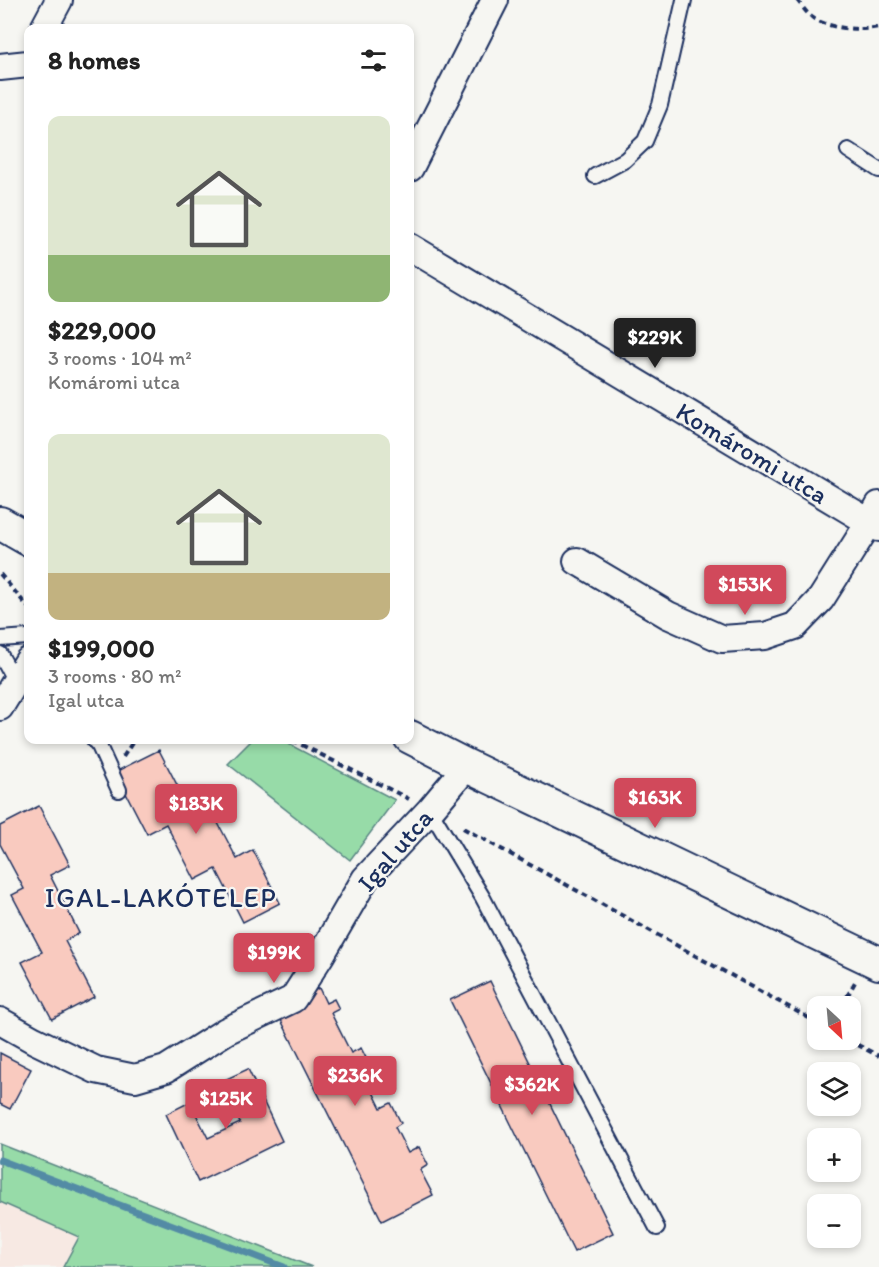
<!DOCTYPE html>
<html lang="en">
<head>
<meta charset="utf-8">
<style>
	body { margin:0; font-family:Itim,sans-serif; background:#f6f6f6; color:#222; height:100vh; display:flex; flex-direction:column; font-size:22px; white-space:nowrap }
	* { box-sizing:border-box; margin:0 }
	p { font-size:20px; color:#767676 }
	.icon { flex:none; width:33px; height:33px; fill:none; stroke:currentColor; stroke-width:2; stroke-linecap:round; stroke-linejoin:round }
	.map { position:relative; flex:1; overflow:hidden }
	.panel { position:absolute; left:24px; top:24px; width:390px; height:720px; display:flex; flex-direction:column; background:#fff; border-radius:12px; box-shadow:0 3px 9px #0003 }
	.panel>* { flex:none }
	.needle { width:39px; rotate:154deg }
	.tools { position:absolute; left:807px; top:996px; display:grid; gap:12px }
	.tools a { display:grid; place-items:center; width:54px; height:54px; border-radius:12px; background:#fff; box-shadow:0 3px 9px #0003; font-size:30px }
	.price { position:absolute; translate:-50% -51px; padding:0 14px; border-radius:6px; background:#d1495b; color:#fff; font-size:20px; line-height:39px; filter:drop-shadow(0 2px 3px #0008) }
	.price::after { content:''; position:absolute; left:50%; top:36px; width:18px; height:14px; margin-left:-9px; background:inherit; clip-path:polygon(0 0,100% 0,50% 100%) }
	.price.current { background:#222; color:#fff }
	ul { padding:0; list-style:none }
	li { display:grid; align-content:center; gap:12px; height:318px; padding:0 24px }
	li span { display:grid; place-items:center; height:186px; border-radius:12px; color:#555 }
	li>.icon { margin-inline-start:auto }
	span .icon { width:108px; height:108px; fill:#fffc; stroke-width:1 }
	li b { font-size:26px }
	h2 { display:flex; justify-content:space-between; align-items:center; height:72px; padding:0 24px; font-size:26px }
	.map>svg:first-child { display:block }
	.built { fill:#f7e9e3 }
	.green { fill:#97dba8; stroke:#598583; stroke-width:1.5 }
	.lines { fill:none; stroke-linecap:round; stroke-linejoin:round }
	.stream { stroke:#538ba5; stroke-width:7 }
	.building { fill:#f9cabf; stroke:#1b2f5e; stroke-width:1.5 }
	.service-casing { stroke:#1b2f5e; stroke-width:18 }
	.minor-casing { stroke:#1b2f5e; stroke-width:30 }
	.tertiary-casing { stroke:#1b2f5e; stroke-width:36 }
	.path { stroke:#1b2f5e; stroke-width:4; stroke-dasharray:6 4.5; stroke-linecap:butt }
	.service { stroke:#f6f6f2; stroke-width:14 }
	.minor { stroke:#f6f6f2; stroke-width:26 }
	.tertiary { stroke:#f6f6f2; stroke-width:32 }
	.labels { text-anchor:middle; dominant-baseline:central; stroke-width:4.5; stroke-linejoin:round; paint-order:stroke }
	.street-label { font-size:26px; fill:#1b2f5e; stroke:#f6f6f2 }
	.neighbourhood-label { font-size:27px; letter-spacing:1.5px; fill:#1b2f5e; stroke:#f6f6f2 }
</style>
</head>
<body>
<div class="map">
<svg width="879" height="1267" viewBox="0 0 879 1267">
	<rect width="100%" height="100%" fill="#f6f6f2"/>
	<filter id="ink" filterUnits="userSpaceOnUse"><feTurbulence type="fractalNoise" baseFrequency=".0167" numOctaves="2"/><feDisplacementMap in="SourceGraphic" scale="12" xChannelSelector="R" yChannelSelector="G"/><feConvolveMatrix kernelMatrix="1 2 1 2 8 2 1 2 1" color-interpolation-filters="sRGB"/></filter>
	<g filter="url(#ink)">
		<path class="built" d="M0,1202L80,1237L63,1267H0Z"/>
		<path class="green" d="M252,740H281L395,800L350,860L228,764Z
			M0,1144L312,1267H63L79,1237L0,1202Z"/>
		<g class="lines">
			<path class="stream" d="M0,1160L284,1267"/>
		</g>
		<path class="building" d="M159,750L190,810L209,806L237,859L253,850L280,903L243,922L216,869L195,880L166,824L147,834L115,772Z
			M39,806L70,865L50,875L79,933L65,941L94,997L52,1019L22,962L42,952L12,895L24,889L0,844V826Z
			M490,981L613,1233L574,1252L450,1000Z
			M319,988L326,1003L334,999L339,1009L331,1013L351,1053L361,1048L366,1058L358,1062L381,1108L391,1103L401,1123L395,1127L408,1153L419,1147L428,1165L420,1170L433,1195L382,1221L276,1010Z
			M0,1053L31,1069L10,1109L0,1104Z
			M248,1069L282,1141L198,1182L166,1114L190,1102L208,1138L240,1123L220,1082Z"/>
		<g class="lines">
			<defs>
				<path id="service" d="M848,150L879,170
					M595,176L625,160L645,141L660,105L684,0
					M0,639L28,637
					M0,654L16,683
					M94,740L99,746L119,790
					M430,810L483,898L657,1228"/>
				<path id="minor" d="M44,28L59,0
					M0,67L28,64
					M410,168L495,0
					M410,247L879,528
					M577,561L668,615L722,639L765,636L795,626L821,599L869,523L879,505
					M0,707L28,661
					M0,1021L34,1040L96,1070L135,1078L166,1069L226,1031L293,999L321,955L365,879L430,810L467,766"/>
				<path id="tertiary" d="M0,523L28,539
					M410,737L467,766L879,963"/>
			</defs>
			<use href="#service" class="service-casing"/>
			<use href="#minor" class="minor-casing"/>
			<use href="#tertiary" class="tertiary-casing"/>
			<path class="path" d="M797,0C802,6 807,14 813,18C830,29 860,31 879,27
				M0,574L28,607
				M292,740L409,799
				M123,757L134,740
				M463,828L818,1023
				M842,1006L855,982
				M848,1040L879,1056"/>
			<use href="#service" class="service"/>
			<use href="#minor" class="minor"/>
			<use href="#tertiary" class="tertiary"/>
		</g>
	</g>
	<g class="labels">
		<g class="street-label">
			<text transform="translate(752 453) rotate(31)">Komáromi utca</text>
			<text transform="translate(395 850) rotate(-49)">Igal utca</text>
		</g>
		<g class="neighbourhood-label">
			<text x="161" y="897">IGAL-LAKÓTELEP</text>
		</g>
	</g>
</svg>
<div class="tools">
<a><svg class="needle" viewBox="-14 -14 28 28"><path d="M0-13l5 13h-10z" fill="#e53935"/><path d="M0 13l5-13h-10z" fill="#767676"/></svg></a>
<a><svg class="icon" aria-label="layers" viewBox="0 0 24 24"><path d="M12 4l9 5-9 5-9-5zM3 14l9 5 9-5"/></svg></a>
<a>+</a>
<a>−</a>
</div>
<b class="price current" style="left:655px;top:369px">$229K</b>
<b class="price" style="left:745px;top:616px">$153K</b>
<b class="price" style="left:655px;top:829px">$163K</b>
<b class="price" style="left:196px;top:835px">$183K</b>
<b class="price" style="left:274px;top:984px">$199K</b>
<b class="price" style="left:355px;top:1107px">$236K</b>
<b class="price" style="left:532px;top:1116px">$362K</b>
<b class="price" style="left:226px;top:1130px">$125K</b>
<section class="panel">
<h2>8 homes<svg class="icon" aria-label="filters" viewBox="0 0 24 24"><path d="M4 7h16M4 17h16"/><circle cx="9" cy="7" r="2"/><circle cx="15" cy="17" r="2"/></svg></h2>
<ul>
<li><span style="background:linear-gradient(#dfe7d0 75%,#8fb573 0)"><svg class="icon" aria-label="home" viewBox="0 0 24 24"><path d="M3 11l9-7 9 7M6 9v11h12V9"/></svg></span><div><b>$229,000</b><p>3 rooms · 104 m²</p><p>Komáromi utca</p></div></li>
<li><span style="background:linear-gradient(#dfe7d0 75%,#c2b280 0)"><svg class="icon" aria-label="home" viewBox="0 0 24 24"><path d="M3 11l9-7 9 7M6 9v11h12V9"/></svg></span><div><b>$199,000</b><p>3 rooms · 80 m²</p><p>Igal utca</p></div></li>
</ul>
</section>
</div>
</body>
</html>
